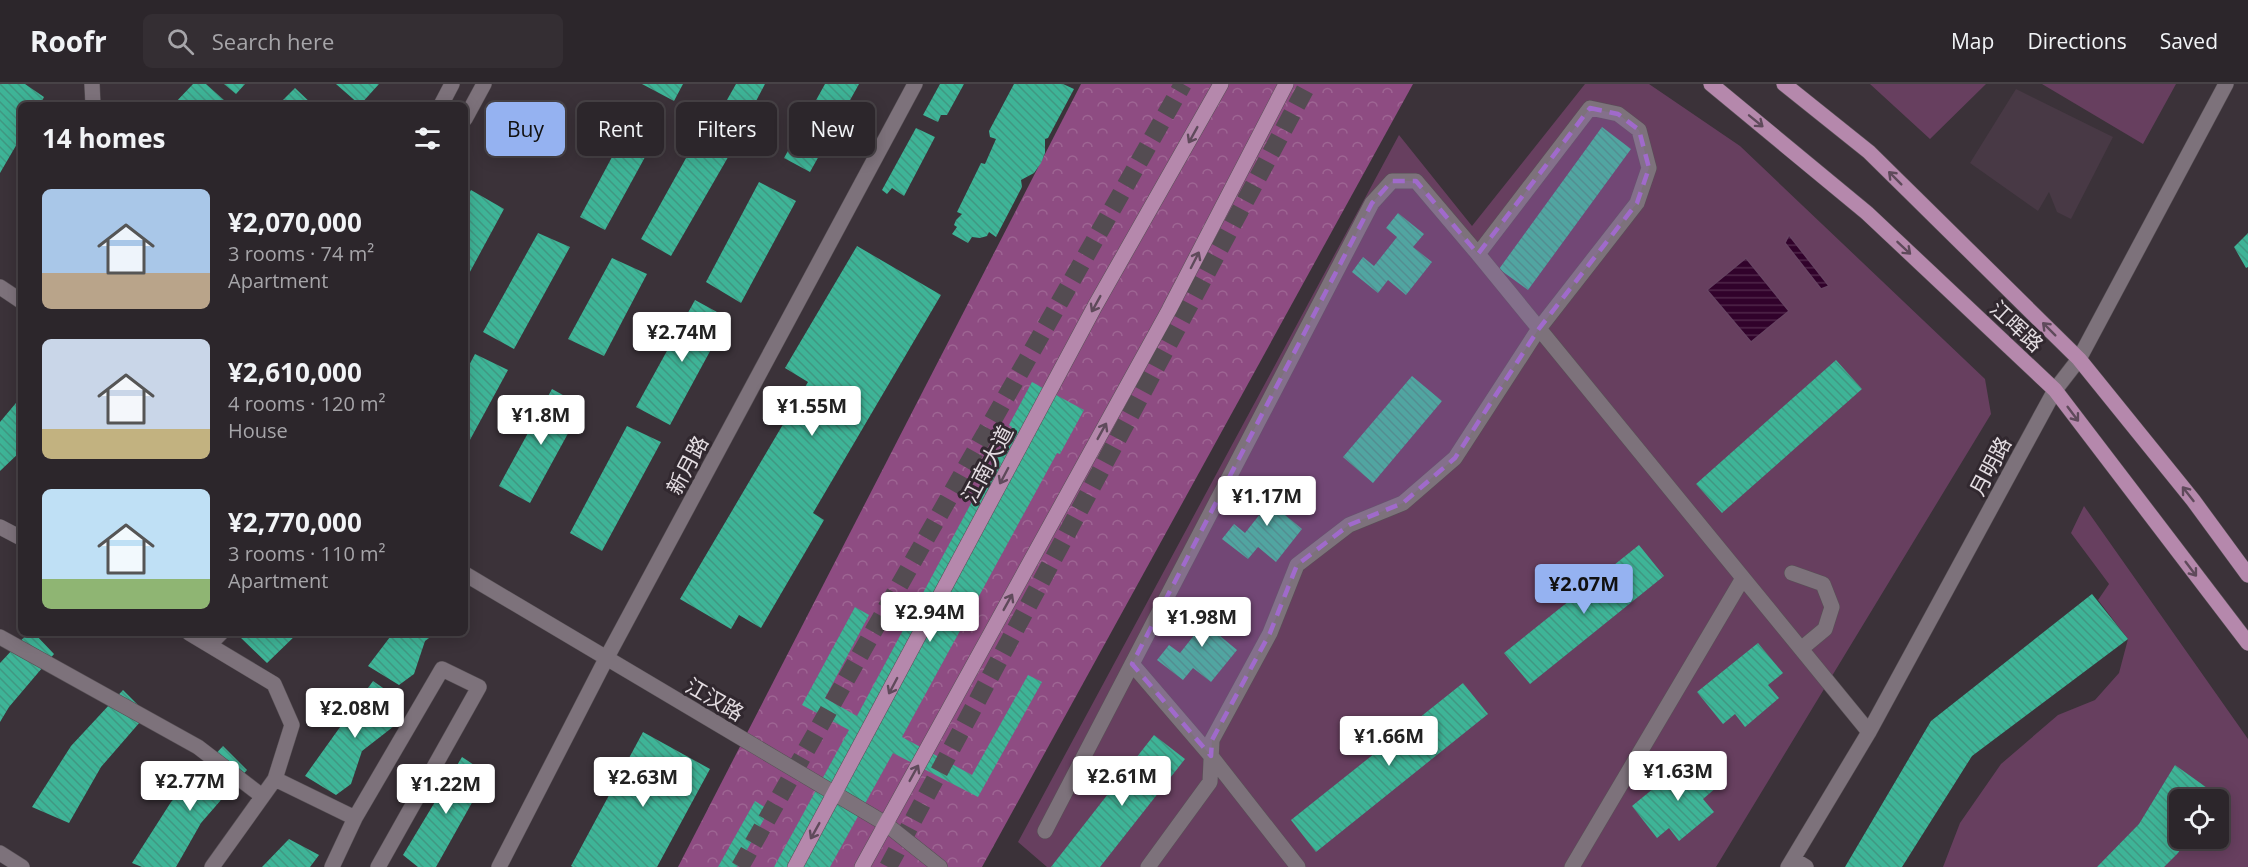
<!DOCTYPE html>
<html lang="en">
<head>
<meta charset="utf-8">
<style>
	body { margin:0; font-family:"Open Sans","Noto Sans SC",sans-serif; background:#342e33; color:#f1f3f6; height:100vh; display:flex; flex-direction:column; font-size:22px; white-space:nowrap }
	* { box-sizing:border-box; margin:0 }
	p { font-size:20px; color:#a6a5a9 }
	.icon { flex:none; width:33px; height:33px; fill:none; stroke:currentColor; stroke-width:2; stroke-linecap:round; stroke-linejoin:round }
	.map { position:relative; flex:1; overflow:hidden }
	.sheet { position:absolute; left:18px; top:18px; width:450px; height:534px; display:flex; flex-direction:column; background:#2c262b; border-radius:9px; box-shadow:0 3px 15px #0003,0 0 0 2px #484347 }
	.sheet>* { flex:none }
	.top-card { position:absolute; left:486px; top:18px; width:570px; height:54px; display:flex; gap:12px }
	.controls { position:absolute; left:2169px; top:705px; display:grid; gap:12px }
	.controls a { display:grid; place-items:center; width:60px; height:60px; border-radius:9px; background:#2c262b; box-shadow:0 3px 15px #0003,0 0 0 2px #484347; font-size:30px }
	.price { position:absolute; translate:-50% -51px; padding:0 14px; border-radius:6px; background:#fff; color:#222; font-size:20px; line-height:39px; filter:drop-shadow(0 2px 3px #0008) }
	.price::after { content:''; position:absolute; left:50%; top:36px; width:18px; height:14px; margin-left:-9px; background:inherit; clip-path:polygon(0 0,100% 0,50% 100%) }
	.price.active { background:#95b2f1; color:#111 }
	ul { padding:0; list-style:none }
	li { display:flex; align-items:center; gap:18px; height:150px; padding:0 24px }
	li span { display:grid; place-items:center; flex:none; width:168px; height:120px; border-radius:9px; color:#555 }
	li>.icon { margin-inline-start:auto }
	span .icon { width:72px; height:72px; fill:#fffc; stroke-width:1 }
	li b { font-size:26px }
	h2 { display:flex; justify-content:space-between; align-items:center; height:72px; padding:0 24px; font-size:26px }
	.chip { padding:0 21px; border-radius:9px; background:#2c262b; box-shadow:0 3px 15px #0003,0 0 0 2px #484347; font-size:21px; line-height:54px }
	.chip.active { background:#95b2f1; color:#111 }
	header { display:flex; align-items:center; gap:36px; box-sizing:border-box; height:84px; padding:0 30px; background:#2c262b; border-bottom:2px solid #484347 }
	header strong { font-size:28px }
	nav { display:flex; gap:33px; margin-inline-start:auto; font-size:21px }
	.search { width:420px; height:54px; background:#342e33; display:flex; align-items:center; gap:15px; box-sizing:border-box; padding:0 21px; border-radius:9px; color:#a6a5a9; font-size:22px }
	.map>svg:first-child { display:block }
	.built { fill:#483945 }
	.green { fill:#673f5f; fill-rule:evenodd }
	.forest { fill:url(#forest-crowns) }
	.water { fill:url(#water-rules); stroke:#674462; stroke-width:1.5 }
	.building { fill:url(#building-back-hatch) }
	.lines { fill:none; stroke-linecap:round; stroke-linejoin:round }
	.highway-tunnel { stroke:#544c52; stroke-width:18; stroke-dasharray:18 9; stroke-linecap:butt }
	.minor-casing { stroke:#585156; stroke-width:16 }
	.major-casing { stroke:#585156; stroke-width:16 }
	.minor { stroke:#7d727b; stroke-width:15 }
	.major { stroke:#b588ac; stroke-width:15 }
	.oneway { stroke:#5f4a5b }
	.marked { fill:#a06acb; fill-opacity:0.2; stroke:#a06acb; stroke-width:4.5; stroke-dasharray:12 8; stroke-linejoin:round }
	.labels { text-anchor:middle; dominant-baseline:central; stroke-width:6; stroke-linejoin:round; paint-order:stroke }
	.street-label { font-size:21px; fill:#e4dde2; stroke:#31282f }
</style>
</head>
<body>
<header>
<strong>Roofr</strong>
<div class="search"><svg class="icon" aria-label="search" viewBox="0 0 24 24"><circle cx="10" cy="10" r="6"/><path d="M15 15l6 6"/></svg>Search here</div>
<nav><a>Map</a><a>Directions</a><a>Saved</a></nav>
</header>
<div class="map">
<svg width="2248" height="783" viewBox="0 0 2248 783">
	<defs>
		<pattern id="forest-crowns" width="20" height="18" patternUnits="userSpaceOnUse" patternTransform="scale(1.5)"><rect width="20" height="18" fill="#8e4c82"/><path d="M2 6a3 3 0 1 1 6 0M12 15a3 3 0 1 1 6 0" fill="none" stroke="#9e6593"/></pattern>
		<pattern id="water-rules" width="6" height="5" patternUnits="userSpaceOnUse" patternTransform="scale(1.5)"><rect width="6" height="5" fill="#31022b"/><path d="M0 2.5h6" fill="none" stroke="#4f2649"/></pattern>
		<pattern id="building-back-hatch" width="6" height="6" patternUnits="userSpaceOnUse" patternTransform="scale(1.5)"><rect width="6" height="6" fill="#3eb497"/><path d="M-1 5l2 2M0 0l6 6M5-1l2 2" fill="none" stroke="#409882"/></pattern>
	</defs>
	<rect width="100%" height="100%" fill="#3b3239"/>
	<path class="built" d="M2016,5L2113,53L2071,135L2057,128L2049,108L2038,127L1970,79Z"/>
	<path class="green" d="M1585,0H1649L1740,62L1985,295L1991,330L1716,783H1047L1018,758L1399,51L1472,142Z
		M1870,0H1986L1930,55Z
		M2042,0H2176L2143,60Z
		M2084,422L2248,655V783H1943L1960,739L2001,680L2058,631L2095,616L2119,589L2128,555L2098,516L2109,500L2071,449ZM2180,716H2218V754H2180Z"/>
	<path class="forest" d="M1081,0H1413L982,783H678Z"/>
	<path class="water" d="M1789,151L1829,202L1821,205L1785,159Z
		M1746,174L1789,227L1751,258L1707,206Z"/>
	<path class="building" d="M0,0H25L44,13L40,21H21V53L0,89Z
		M193,0H206L225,17L221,21H173Z
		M224,0H245L236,10Z
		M336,0H379L360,21Z
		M642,0H683L674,17Z
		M736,0H765L739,49L715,37Z
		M825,0H859L810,88L784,74Z
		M940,0H964L947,31H941L938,38L923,31Z
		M1014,0H1063L1074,5L1048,54L1045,55V69L1041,79L1034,89L1021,96L1022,103L996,153L989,148L987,152L980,154L972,153L968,159L952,150L957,143L954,141L956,136L962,130L957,128L981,79L985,80L996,55L990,53L989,47Z
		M295,4L313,21H278Z
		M635,30L661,44L605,146L580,133Z
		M1602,43L1631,65L1528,206L1499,185Z
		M916,44L935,53L904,112L892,104L887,110L882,106Z
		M700,49L731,68L671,172L641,155Z
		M759,98L796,117L741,219L706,198Z
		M471,106L504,125L465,197V117Z
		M1398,129L1424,150L1413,163L1432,178L1406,211L1388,196L1378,209L1352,188L1363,173L1374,182L1397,153L1386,144Z
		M538,149L570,163L514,265L483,248Z
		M2248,149V183L2246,184L2234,163Z
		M857,162L941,211L813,429L824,436L761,544L739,531L731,545L680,515L808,298L785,284Z
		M612,174L647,190L604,272L568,255Z
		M695,216L728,234L670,341L636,323Z
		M475,270L508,286L465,365V289Z
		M1836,276L1862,305L1722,429L1696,400Z
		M1412,292L1442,317L1373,399L1343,373Z
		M1032,298L1084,326L1060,370L1057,369L902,653L972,691L1028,591L1042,598L978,713L893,669L830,783H774L849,646L802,621L855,523L869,531L825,614L857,632L1012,343L1009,341Z
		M552,305L583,322L530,419L499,402Z
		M21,313V367L0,387V338Z
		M627,342L661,358L602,467L570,449Z
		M1269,396L1295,416L1284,430L1302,445L1276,478L1258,463L1248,475L1222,455L1234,440L1245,449L1268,420L1257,411Z
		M1639,461L1664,492L1530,600L1504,569Z
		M2092,510L2128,555L1972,672L1902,783H1845L1931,637Z
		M1204,517L1230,537L1219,551L1237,566L1211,598L1193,584L1183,596L1157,576L1169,561L1180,569L1203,540L1192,532Z
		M28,549H34L54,570L9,623L0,638V579Z
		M244,549H298L267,579L240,553Z
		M393,549H436L425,557L414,590L399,601L368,582Z
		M1758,559L1783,589L1768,601L1779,614L1745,643L1735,630L1723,640L1697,608Z
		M373,597L399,615L398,639L362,667L351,700L336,711L305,692Z
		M1463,599L1488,630L1316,768L1291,736Z
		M123,606L147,630L101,683L69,739L32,723L71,662Z
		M643,648L710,685L657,783H573L571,782Z
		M1154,651L1185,675L1100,783H1051Z
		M223,662L247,686L201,739L176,783H142L132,779L171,718Z
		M462,673L488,690L436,783H418L403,771Z
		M1692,673L1717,703L1703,715L1714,728L1679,757L1669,744L1657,754L1632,722Z
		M2175,681L2217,711L2213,716H2180V754H2188L2178,769L2164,783H2097L2139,740Z
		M755,717L769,726L748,764L737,783H718Z
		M289,755L319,771L310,783H262Z"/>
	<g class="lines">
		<path class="highway-tunnel" d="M740,783L1183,0
			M888,783L1308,0"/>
		<defs>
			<path id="minor" d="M92,0L93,21
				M441,21L452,0
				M465,35L484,0
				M1478,170L1869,648
				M0,203L21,217
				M0,443L21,454
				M1792,489L1823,500L1832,523L1825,545L1801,565
				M465,490L886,740L940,783
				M189,549L274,600L292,641L275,695L212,783
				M0,553L198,663L262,712
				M209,561L221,549
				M1132,580L1211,672L1298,783
				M275,695L355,734
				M1045,747L1372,119L1392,97H1416L1478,170L1590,24L1618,30L1639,46L1649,84L1637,119L1538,246L1455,374L1403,419L1349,441L1297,481L1270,549L1212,656L1210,698L1148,783
				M0,769L22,783
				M1793,775L1806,783
				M332,783L355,734L442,585L479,603L378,783
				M499,783L606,575L915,0
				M1572,783L1743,494
				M1788,783L1869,648L2055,306L2079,275L2226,0"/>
			<path id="major" d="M1711,0L1867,129L2055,306L2248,559
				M1784,0L1869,68L2079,275L2193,416L2248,491
				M795,783L1095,222L1221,0
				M862,783L1169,226L1286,0"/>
		</defs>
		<use href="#minor" class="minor-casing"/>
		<use href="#major" class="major-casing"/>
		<use href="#minor" class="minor"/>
		<use href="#major" class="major"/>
	</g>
	<defs><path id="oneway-shaft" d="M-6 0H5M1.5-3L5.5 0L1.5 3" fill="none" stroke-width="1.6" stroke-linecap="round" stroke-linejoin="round" transform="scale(1.5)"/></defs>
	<g class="oneway">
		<use href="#oneway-shaft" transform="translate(1756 37) rotate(39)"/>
		<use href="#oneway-shaft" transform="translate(1193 51) rotate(119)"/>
		<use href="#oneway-shaft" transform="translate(1895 94) rotate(-135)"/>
		<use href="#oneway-shaft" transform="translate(1904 164) rotate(43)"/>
		<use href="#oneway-shaft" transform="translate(1195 176) rotate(-63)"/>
		<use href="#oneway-shaft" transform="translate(1096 220) rotate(119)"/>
		<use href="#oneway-shaft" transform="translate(2049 245) rotate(-135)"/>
		<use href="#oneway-shaft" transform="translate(2073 330) rotate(53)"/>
		<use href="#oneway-shaft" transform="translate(1102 347) rotate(-61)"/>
		<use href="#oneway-shaft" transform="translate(1004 392) rotate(118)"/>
		<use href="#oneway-shaft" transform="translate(2188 410) rotate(-128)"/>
		<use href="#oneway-shaft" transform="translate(2191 485) rotate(53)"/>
		<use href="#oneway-shaft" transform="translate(1008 518) rotate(-61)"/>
		<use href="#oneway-shaft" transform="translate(893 602) rotate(118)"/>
		<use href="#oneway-shaft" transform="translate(914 689) rotate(-61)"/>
		<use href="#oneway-shaft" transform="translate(815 747) rotate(119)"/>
	</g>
	<path class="marked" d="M1590,24L1618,30L1639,46L1649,84L1637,119L1538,246L1455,374L1403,419L1349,441L1297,481L1270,549L1212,656L1211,672L1132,580L1372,119L1392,97H1416L1478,170Z"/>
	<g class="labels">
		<g class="street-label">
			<text transform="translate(2017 242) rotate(43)">江晖路</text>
			<text transform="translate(987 380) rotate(-62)">江南大道</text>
			<text transform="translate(687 381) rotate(-62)">新月路</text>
			<text transform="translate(1990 382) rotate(-62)">月明路</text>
			<text transform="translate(715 615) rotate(30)">江汉路</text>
		</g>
	</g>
</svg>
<div class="controls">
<a><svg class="icon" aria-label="locate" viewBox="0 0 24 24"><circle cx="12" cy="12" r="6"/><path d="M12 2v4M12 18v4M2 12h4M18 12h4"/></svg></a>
</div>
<b class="price" style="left:682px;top:279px">¥2.74M</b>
<b class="price" style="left:812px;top:353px">¥1.55M</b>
<b class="price" style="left:541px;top:362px">¥1.8M</b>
<b class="price" style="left:1267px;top:443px">¥1.17M</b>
<b class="price active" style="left:1584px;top:531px">¥2.07M</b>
<b class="price" style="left:930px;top:559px">¥2.94M</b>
<b class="price" style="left:1202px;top:564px">¥1.98M</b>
<b class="price" style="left:355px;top:655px">¥2.08M</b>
<b class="price" style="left:1389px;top:683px">¥1.66M</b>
<b class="price" style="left:1678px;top:718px">¥1.63M</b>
<b class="price" style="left:1122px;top:723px">¥2.61M</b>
<b class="price" style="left:643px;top:724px">¥2.63M</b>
<b class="price" style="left:190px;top:728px">¥2.77M</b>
<b class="price" style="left:446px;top:731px">¥1.22M</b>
<div class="top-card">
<a class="chip active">Buy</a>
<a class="chip">Rent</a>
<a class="chip">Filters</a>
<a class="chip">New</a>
</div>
<section class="sheet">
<h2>14 homes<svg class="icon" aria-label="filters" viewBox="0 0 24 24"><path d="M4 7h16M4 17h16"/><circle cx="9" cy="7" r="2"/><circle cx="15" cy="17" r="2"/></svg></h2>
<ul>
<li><span style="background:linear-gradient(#a9c7e8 70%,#b9a48a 0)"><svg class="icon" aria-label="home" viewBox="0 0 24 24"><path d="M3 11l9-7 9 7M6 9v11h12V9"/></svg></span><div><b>¥2,070,000</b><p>3 rooms · 74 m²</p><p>Apartment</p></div></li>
<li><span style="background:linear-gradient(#c9d6e8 75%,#c2b280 0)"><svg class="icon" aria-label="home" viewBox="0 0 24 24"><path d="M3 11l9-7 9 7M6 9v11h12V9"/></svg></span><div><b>¥2,610,000</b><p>4 rooms · 120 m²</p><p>House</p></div></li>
<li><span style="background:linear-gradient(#bfe0f5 75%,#8fb573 0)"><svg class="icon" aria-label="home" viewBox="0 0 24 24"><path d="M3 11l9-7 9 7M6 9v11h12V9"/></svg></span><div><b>¥2,770,000</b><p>3 rooms · 110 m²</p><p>Apartment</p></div></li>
</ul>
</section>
</div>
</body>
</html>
